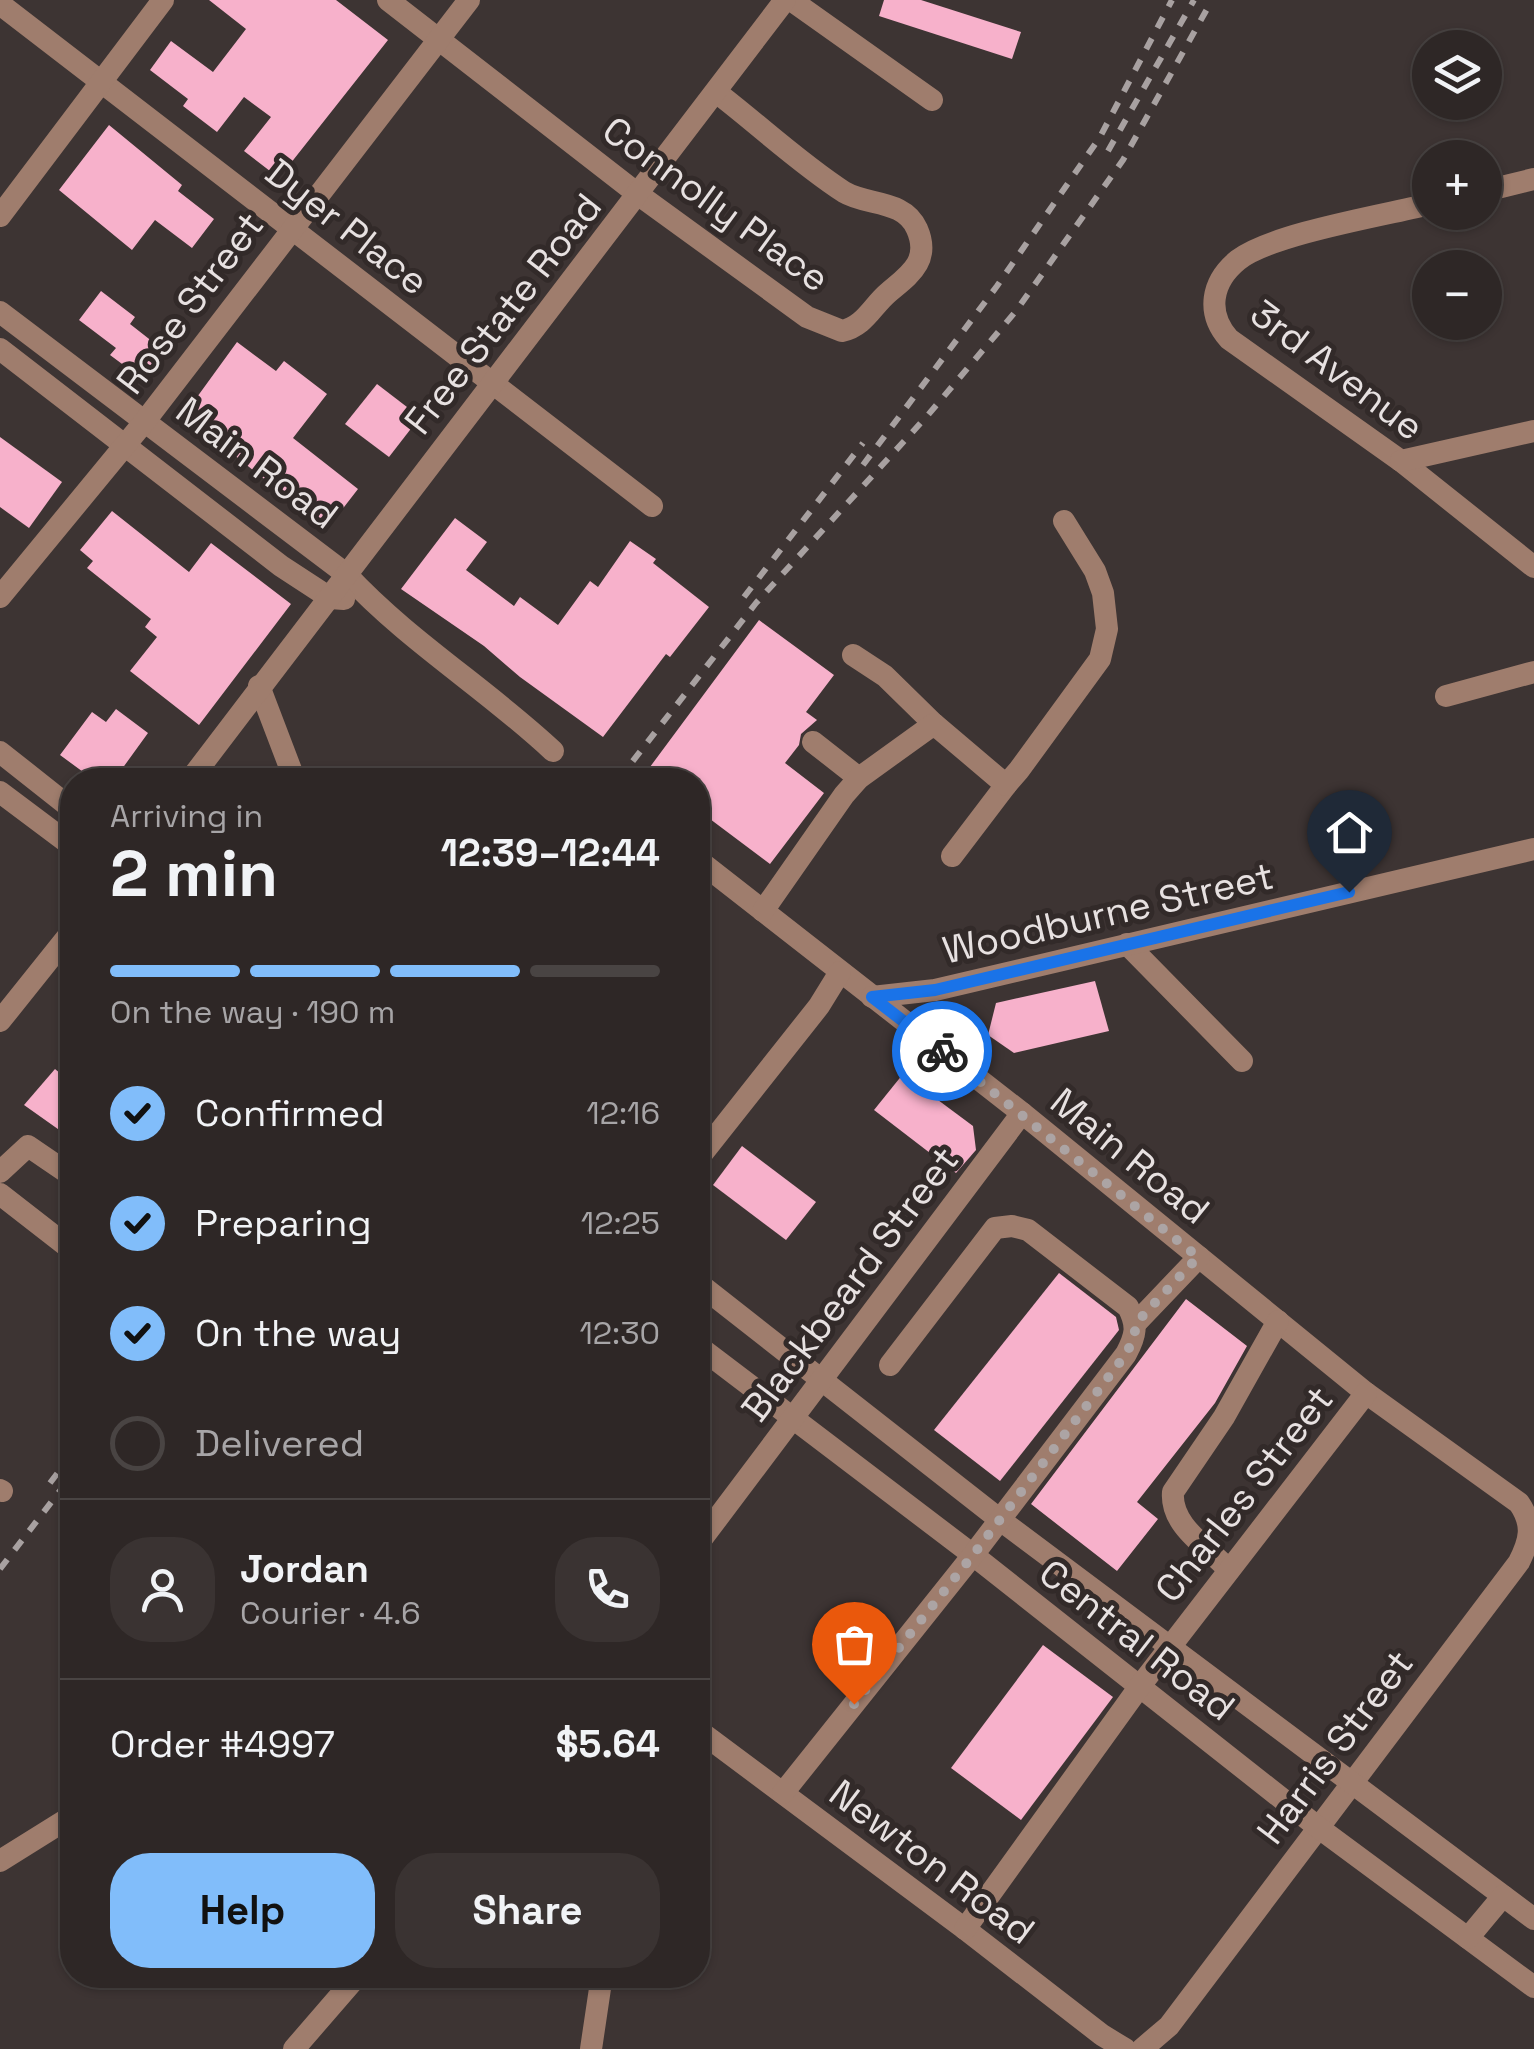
<!DOCTYPE html>
<html lang="en">
<head>
<meta charset="utf-8">
<style>
  :root { --surface:#2e2726; --page:#3a3332; --text:#f1f3f6; --muted:#a7a5a7; --line:#494443; --accent:#81bdfa }
  body { margin:0; font-family:"Space Grotesk",sans-serif; background:var(--page); color:var(--text); height:100vh; display:flex; flex-direction:column; font-size:38px; white-space:nowrap }
  * { box-sizing:border-box; margin:0 }
  p { font-size:32px; color:var(--muted) }
  .icon { flex:none; width:55px; height:55px; fill:none; stroke:currentColor; stroke-width:2; stroke-linecap:round; stroke-linejoin:round }
  .map { position:relative; flex:1; overflow:hidden }
  .details { position:absolute; left:60px; top:768px; width:650px; height:1220px; display:flex; flex-direction:column; background:var(--surface); border-radius:40px; box-shadow:0 2px 8px #0004,0 0 0 2px var(--line) }
  .details>* { flex:none }
  .controls { position:absolute; left:1412px; top:30px; display:grid; gap:20px }
  .controls a { display:grid; place-items:center; width:90px; height:90px; border-radius:50%; background:var(--surface); box-shadow:0 2px 8px #0004,0 0 0 2px var(--line); font-size:50px }
  .pin { position:absolute; display:grid; place-items:center; width:85px; height:85px; color:#fff; margin:-102px -42px; border-radius:50% 50% 50% 0; rotate:-45deg; box-shadow:0 0 10px #0007 }
  .pin .icon { rotate:45deg }
  .courier { position:absolute; display:grid; place-items:center; width:100px; height:100px; margin:-50px; border:8px solid #1a73e8; border-radius:50%; background:#fff; color:#222; box-shadow:0 2px 12px #0007 }
  .summary em { font-style:normal; font-weight:700 }
  .summary div { display:flex; flex-direction:column-reverse }
  .summary { display:flex; align-items:center; justify-content:space-between; height:170px; padding:0 50px }
  h1 { font-size:65px; font-weight:700; line-height:75px }
  .bar { display:grid; grid-template-columns:repeat(4,1fr); gap:15px 10px; align-content:center; height:120px; padding:0 50px }
  .bar i { height:12px; border-radius:8px; background:var(--line) }
  .bar .on { background:var(--accent) }
  .bar p { grid-column:span 4 }
  .line { display:flex; align-items:center; gap:25px; padding:0 50px; border-top:2px solid var(--line) }
  .line div { flex:1 }
  .round { display:grid; place-items:center; flex:none; width:105px; height:105px; border-radius:40px; background:var(--page) }
  ol { padding:0 50px; list-style:none }
  li { display:flex; align-items:center; gap:30px; height:110px }
  li p { margin-inline-start:auto }
  li .icon { padding:10px; border-radius:50%; background:var(--accent); color:#111; stroke-width:4 }
  li:last-child { color:var(--muted) }
  li i { width:55px; height:55px; border:5px solid var(--line); border-radius:50% }
  .primary-button { display:flex; gap:20px; margin-top:auto; padding:20px 50px }
  .primary-button a { flex:1; height:115px; border-radius:40px; background:var(--accent); color:#111; font-size:40px; font-weight:700; line-height:115px; text-align:center }
  .primary-button a+a { background:var(--page); color:var(--text) }
  .map>svg:first-child { display:block }
</style>
</head>
<body>
<div class="map">
<svg width="1534" height="2049" viewBox="0 0 1534 2049">
  <rect width="100%" height="100%" fill="#3d3433"/>
  <g fill="#f7b1cb">
    <path d="M209 0H336L388 40 279 178 244 151 271 117 244 97 217 132 183 106 188 99 150 70 171 41 213 72 246 29Z"/>
    <path d="M884 0H921L1021 32 1012 59 879 16Z"/>
    <path d="M109 125 182 185 178 191 214 219 192 248 155 220 132 250 59 190Z"/>
    <path d="M101 291 135 317 130 324 167 353 145 381 110 355 116 348 79 320Z"/>
    <path d="M237 342 276 371 284 361 327 394 293 438 358 489 327 529 184 415Z"/>
    <path d="M377 384 420 417 389 457 345 424Z"/>
    <path d="M0 437 62 482 29 528 0 507Z"/>
    <path d="M112 511 189 572 211 543 291 604 199 725 130 671 157 637 145 627 151 619 87 568 93 561 80 550Z"/>
    <path d="M455 518 487 542 466 570 514 606 520 597 558 625 590 581 598 587 630 541 656 559 653 563 709 607 670 657 666 654 603 737 520 677 484 646 401 589Z"/>
    <path d="M759 620 834 675 806 712 817 720 801 734 799 745 785 763 824 793 770 864 698 810V780H658L647 771Z"/>
    <path d="M116 709 148 733 114 780H94L60 755 92 712 106 722Z"/>
    <path d="M1095 981 1109 1031 1014 1053 988 1035 996 1003Z"/>
    <path d="M55 1069 72 1083V1139L24 1105Z"/>
    <path d="M903 1074 973 1126 976 1150 956 1173 874 1110Z"/>
    <path d="M742 1146 816 1202 786 1240 713 1185Z"/>
    <path d="M1059 1273 1116 1317 1119 1330 1000 1481 934 1430Z"/>
    <path d="M1186 1299 1247 1346 1215 1403 1137 1502 1158 1519 1117 1571 1031 1504Z"/>
    <path d="M1043 1645 1113 1697 1021 1820 951 1768Z"/>
  </g>
  <g fill="none" stroke-linecap="round" stroke-linejoin="round">
    <path stroke="#908888" stroke-width="4" stroke-dasharray="2.5 8" stroke-linecap="butt" d="M565 768 574 780"/>
    <g stroke="#9f7d6d" stroke-width="22">
      <path d="M388 0 639 195 807 317 842 331C865 326 872 306 889 292 909 275 931 261 917 229 904 199 867 206 844 192 799 163 758 124 716 92"/>
      <path d="M791 0 932 100"/>
      <path d="M0 4 652 506"/>
      <path d="M1485 191 1534 179"/>
      <path d="M1430 204C1385 215 1271 234 1238 260 1211 282 1206 313 1229 339L1401 461 1534 567"/>
      <path d="M0 216 163 0"/>
      <path d="M0 312 346 574C408 641 487 689 553 751"/>
      <path d="M0 349 281 566 330 598 344 599"/>
      <path d="M1401 461 1534 431"/>
      <path d="M0 597 145 421 469 0"/>
      <path d="M853 655 885 676 934 724"/>
      <path d="M259 686 291 770 286 780"/>
      <path d="M1446 696 1534 672"/>
      <path d="M813 742 859 778"/>
      <path d="M0 752 72 809"/>
      <path d="M190 780 785 0"/>
      <path d="M0 792 72 846"/>
      <path d="M952 856 1006 785"/>
      <path d="M698 860 1022 1113 1366 1393 1519 1503C1534 1525 1530 1540 1519 1562L1169 2026 1142 2049"/>
      <path d="M763 911 844 795 859 778 934 724 1006 785 1019 770 1100 659 1107 629 1103 593 1095 571 1064 521"/>
      <path d="M1127 944 1242 1061"/>
      <path d="M872 997 935 990 1534 849"/>
      <path d="M0 1021 72 931"/>
      <path d="M698 1159 819 1006 840 972"/>
      <path d="M0 1172 28 1146 72 1176"/>
      <path d="M0 1194 72 1250"/>
      <path d="M698 1283 999 1519 1534 1919"/>
      <path d="M1136 1323 1199 1257"/>
      <path d="M698 1346 973 1555 1319 1828 1534 1987"/>
      <path d="M0 1490 2 1491"/>
      <path d="M698 1544 1022 1113"/>
      <path d="M1229 1570C1208 1547 1170 1526 1173 1492L1224 1417 1278 1321"/>
      <path d="M698 1730 965 1929 1102 2035 1125 2049"/>
      <path d="M783 1793 973 1555 1126 1354C1136 1335 1138 1326 1128 1307L1028 1230 1012 1226 995 1228 890 1365"/>
      <path d="M0 1861 72 1816"/>
      <path d="M965 1929 1140 1686 1366 1393"/>
      <path d="M1468 1938 1503 1896"/>
      <path d="M294 2049 358 1975"/>
      <path d="M591 2049 602 1975"/>
    </g>
    <g stroke="#a8a1a1" stroke-width="6" stroke-dasharray="12 12" stroke-linecap="butt">
      <path d="M1108 151 1194 0"/>
      <path d="M863 465 997 286 1100 137 1172 0"/>
      <path d="M744 597 863 443"/>
      <path d="M618 780 756 603 928 415 1016 311 1123 160 1212 0"/>
      <path d="M50 1483 72 1454"/>
      <path d="M0 1569 72 1475"/>
    </g>
  </g>
  <g fill="none" stroke-linecap="round" stroke-linejoin="round">
    <path stroke="#aca4a4" stroke-width="10" stroke-dasharray="0 18" d="M854 1704 973 1555 1126 1354 1134 1338 1136 1323 1198 1257 942 1051"/>
    <path stroke="#1a73e8" stroke-width="12" d="M942 1051 872 997 935 990 1349 892"/>
  </g>
  <g text-anchor="middle" stroke-width="10" stroke-linejoin="round" paint-order="stroke">
    <g font-size="38" fill="#e7e1e1" stroke="#322a29">
      <text transform="translate(716 204) rotate(36)" y="13">Connolly Place</text>
      <text transform="translate(347 227) rotate(38)" y="13">Dyer Place</text>
      <text transform="translate(190 303) rotate(-53)" y="13">Rose Street</text>
      <text transform="translate(503 314) rotate(-52)" y="13">Free State Road</text>
      <text transform="translate(1337 370) rotate(37)" y="13">3rd Avenue</text>
      <text transform="translate(257 463) rotate(37)" y="13">Main Road</text>
      <text transform="translate(1108 913) rotate(-13)" y="13">Woodburne Street</text>
      <text transform="translate(1130 1156) rotate(39)" y="13">Main Road</text>
      <text transform="translate(850 1284) rotate(-53)" y="13">Blackbeard Street</text>
      <text transform="translate(1244 1494) rotate(-52)" y="13">Charles Street</text>
      <text transform="translate(1137 1640) rotate(38)" y="13">Central Road</text>
      <text transform="translate(1335 1747) rotate(-53)" y="13">Harris Street</text>
      <text transform="translate(932 1862) rotate(37)" y="13">Newton Road</text>
    </g>
  </g>
</svg>
<div class="controls">
<a><svg class="icon" aria-label="layers" viewBox="0 0 24 24"><path d="M12 4l9 5-9 5-9-5zM3 14l9 5 9-5"/></svg></a>
<a>+</a>
<a>−</a>
</div>
<div class="pin" style="left:854px;top:1704px;background:#ea580c"><svg class="icon" aria-label="bag" viewBox="0 0 24 24"><path d="M5 8h14l-1 12H6zM9 8a3 3 0 0 1 6 0"/></svg></div>
<div class="pin" style="left:1349px;top:892px;background:#1f2937"><svg class="icon" aria-label="home" viewBox="0 0 24 24"><path d="M3 11l9-7 9 7M6 9v11h12V9"/></svg></div>
<div class="courier" style="left:942px;top:1051px"><svg class="icon" aria-label="bike" viewBox="0 0 24 24"><circle cx="6" cy="16" r="4"/><circle cx="18" cy="16" r="4"/><path d="M6 16l4-8h5l3 8M10 8l3 8H6M13 5h3"/></svg></div>
<section class="details">
<div class="summary"><div><h1>2 min</h1><p>Arriving in</p></div><em>12:39–12:44</em></div>
<div class="bar"><i class="on"></i><i class="on"></i><i class="on"></i><i></i><p>On the way · 190 m</p></div>
<ol>
<li><svg class="icon" aria-label="check" viewBox="0 0 24 24"><path d="M5 12l5 5 9-10"/></svg>Confirmed<p>12:16</p></li>
<li><svg class="icon" aria-label="check" viewBox="0 0 24 24"><path d="M5 12l5 5 9-10"/></svg>Preparing<p>12:25</p></li>
<li><svg class="icon" aria-label="check" viewBox="0 0 24 24"><path d="M5 12l5 5 9-10"/></svg>On the way<p>12:30</p></li>
<li><i></i>Delivered</li>
</ol>
<div class="line" style="height:180px"><a class="round"><svg class="icon" aria-label="person" viewBox="0 0 24 24"><circle cx="12" cy="8" r="4"/><path d="M4 21q1-7 8-7t8 7"/></svg></a><div><b>Jordan</b><p>Courier · 4.6</p></div><a class="round"><svg class="icon" aria-label="phone" viewBox="0 0 24 24"><path d="M5 4h4l2 5-3 2q2 4 5 5l2-3 5 2v4C11 20 4 13 5 4z"/></svg></a></div>
<div class="line" style="height:130px"><div>Order #4997</div><b>$5.64</b></div>
<div class="primary-button"><a>Help</a><a>Share</a></div>
</section>
</div>
</body>
</html>
